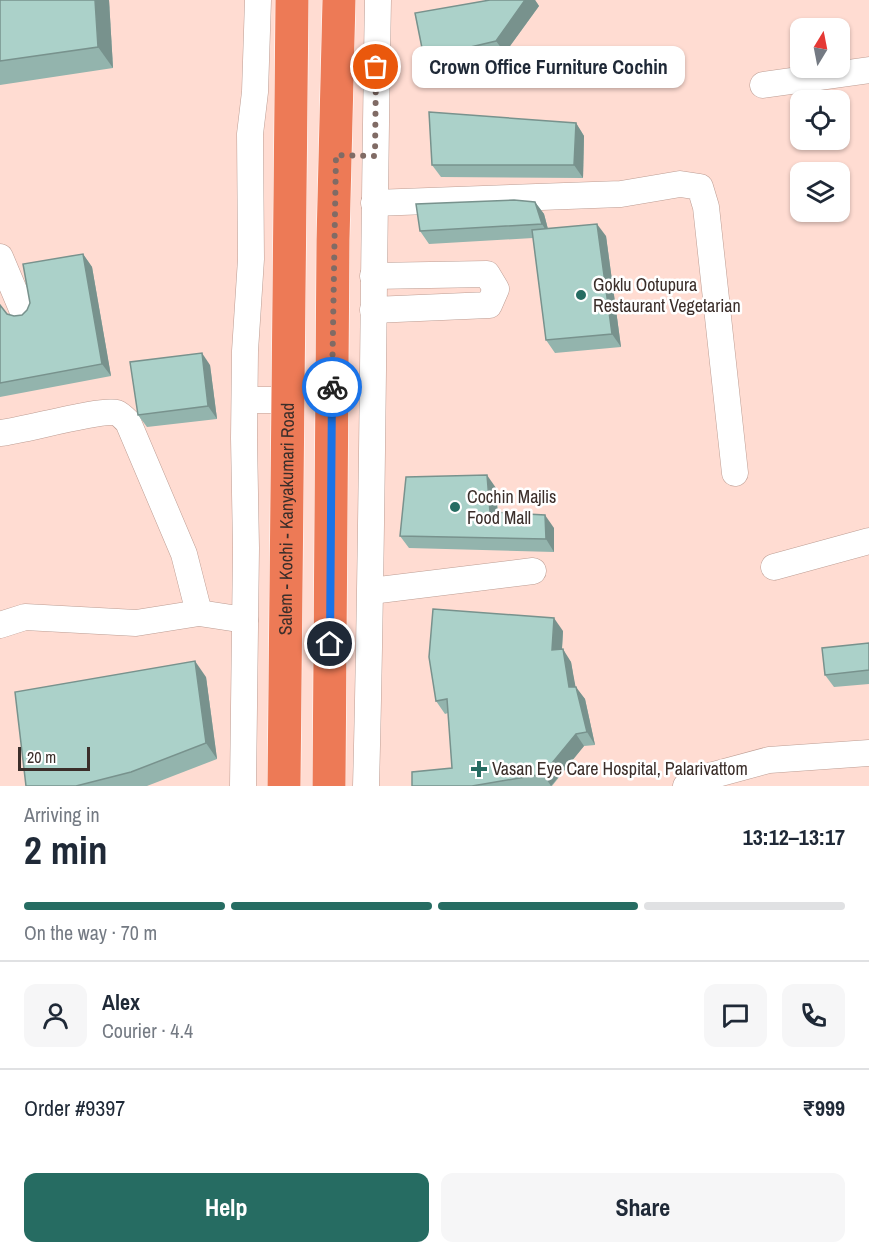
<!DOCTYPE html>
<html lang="en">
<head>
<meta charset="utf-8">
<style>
  :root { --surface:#fff; --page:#f6f6f7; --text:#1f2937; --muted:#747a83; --line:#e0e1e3; --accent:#266c62 }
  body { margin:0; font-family:"Archivo Narrow",sans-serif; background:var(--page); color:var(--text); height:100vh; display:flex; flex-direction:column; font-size:22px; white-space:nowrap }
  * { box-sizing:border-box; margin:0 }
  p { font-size:20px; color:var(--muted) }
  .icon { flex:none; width:33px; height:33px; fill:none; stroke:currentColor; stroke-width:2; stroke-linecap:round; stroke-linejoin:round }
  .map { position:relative; height:786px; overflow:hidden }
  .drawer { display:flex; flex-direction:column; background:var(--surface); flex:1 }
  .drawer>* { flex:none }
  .needle { width:39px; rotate:10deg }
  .tools { position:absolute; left:790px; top:18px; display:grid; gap:12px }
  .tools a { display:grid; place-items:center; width:60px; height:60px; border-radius:12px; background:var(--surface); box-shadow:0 2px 4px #0004; font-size:30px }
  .scale { position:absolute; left:18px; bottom:15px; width:72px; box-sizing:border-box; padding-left:6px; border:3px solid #3b2e2a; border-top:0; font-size:16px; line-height:21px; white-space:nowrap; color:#3b2e2a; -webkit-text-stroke:4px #fff; paint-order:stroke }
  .pin { position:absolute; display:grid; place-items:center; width:51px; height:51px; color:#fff; margin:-26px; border:3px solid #fff; border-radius:50%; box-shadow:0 2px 6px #0007 }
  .courier { position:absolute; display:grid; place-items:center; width:60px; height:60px; margin:-30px; border:4px solid #1a73e8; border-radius:50%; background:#fff; color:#222; box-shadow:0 2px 8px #0007 }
  .bubble { position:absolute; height:42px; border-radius:12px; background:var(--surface); box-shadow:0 2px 4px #0004; font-size:20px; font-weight:700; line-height:42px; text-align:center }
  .summary em { font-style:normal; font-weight:700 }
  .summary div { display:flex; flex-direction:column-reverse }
  .summary { display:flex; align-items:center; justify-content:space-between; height:102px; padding:0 24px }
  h1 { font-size:39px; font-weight:700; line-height:45px }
  .bar { display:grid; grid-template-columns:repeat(4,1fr); gap:9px 6px; align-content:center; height:72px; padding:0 24px }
  .bar i { height:8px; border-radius:4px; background:var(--line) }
  .bar .current { background:var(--accent) }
  .bar p { grid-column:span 4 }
  .line { display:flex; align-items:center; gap:15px; padding:0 24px; border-top:2px solid var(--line) }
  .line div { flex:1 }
  .round { display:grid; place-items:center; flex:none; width:63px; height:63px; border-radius:12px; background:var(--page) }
  .action { display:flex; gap:12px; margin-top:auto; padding:12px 24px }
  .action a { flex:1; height:69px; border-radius:12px; background:var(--accent); color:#fff; font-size:24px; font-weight:700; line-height:69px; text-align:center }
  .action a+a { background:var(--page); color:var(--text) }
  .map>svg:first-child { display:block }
</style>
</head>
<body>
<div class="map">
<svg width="869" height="786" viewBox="0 0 869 786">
  <rect width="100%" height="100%" fill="#ffdcd2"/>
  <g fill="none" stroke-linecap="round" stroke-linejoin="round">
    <defs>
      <g id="minor">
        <path d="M763 85 869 70"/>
        <path d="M374 203 621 194 680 184 700 187 706 207 735 473"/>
        <path d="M0 257 24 314"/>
        <path d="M373 310 489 305 496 289 487 274 373 276"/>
        <path d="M246 400H288"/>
        <path d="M0 433C23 431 102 408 117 413 120 414 125 419 128 422L184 554 199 613"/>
        <path d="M774 567 869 541"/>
        <path d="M371 591 533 571"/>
        <path d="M0 625 25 617 136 623 199 613 245 620"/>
        <path d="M243 786 246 548 244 438 245 351 251 259 250 134 255 92 258 0"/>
        <path d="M366 786C373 524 373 262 378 0"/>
        <path d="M686 786 706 777 769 760 869 753"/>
      </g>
      <g id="highway">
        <path id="s1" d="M284 786 292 0"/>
        <path d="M329 786 333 240 339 0"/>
      </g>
    </defs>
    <use href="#minor" stroke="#bd9d93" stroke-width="27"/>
    <use href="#highway" stroke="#fff" stroke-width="34"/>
    <use href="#minor" stroke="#fff" stroke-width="26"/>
    <use href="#highway" stroke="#ed7a56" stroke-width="33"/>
  </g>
  <g fill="#93b4ad">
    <path d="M0 0H109L113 68 0 85Z"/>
    <path d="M490 0H535L539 6 505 53 432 70 424 58Z"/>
    <path d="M576 123 584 136 583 178 441 177 432 165Z"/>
    <path d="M535 202 544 214 548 229 606 236 621 347 555 353 546 340 533 238 429 244 420 231Z"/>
    <path d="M83 254 92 267 111 376 0 397V305L7 314 14 316 22 315Z"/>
    <path d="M210 365 217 419 147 427 138 415Z"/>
    <path d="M496 488 498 512 554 528V552L409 548 400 536Z"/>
    <path d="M563 631 562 650 571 662 575 687 585 699 595 745 584 746 552 786H412L452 768 448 713 445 714 436 701Z"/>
    <path d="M869 643V684L834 687 825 675Z"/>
    <path d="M206 677 217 759 147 786H26Z"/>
  </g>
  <g fill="#78928d">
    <path d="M95 0H109L113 68 98 47Z"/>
    <path d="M525 0H535L539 6 505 53 496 41Z"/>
    <path d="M576 123 584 136 583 178 574 165Z"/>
    <path d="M535 202 544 214 550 237 542 224Z"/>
    <path d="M597 224 606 236 621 347 612 334Z"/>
    <path d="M83 254 92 267 111 376 102 364Z"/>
    <path d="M202 353 210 365 217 419 208 406Z"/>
    <path d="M487 475 496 488 498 524 490 512Z"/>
    <path d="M545 515 554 528V552L546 539Z"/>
    <path d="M554 618 563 631 561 663 552 650Z"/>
    <path d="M563 649 571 662 578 700 569 687Z"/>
    <path d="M195 661 206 677 217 759 206 743Z"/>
    <path d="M576 687 585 699 595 745 587 732Z"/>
    <path d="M576 734 584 746 551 786 543 774Z"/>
  </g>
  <g fill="#abd1c9" stroke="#78928d" stroke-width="1.5">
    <path d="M0 0H95L98 47 0 61Z"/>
    <path d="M490 0H525L496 41 424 58 415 13Z"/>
    <path d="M429 112 576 123 574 165H432Z"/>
    <path d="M514 200 535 202 542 224 420 231 416 204Z"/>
    <path d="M597 224 612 334 546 340 532 230Z"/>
    <path d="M83 254 102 364 0 383V305L7 314 14 316 22 315 27 310 30 303 23 264Z"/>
    <path d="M202 353 208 406 138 415 130 362Z"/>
    <path d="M487 475 490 512 545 515 546 539 400 536 406 477Z"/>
    <path d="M433 609 554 618 552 650 563 649 569 687H576L587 732 576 734 543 774 472 786H412V772L452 768 447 699 436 701 429 657Z"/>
    <path d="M869 643V670L825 675 822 648Z"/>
    <path d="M195 661 206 743 131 772 76 786H26L15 692Z"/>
  </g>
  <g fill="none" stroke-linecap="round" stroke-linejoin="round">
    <path stroke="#806b65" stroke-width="6" stroke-dasharray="0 10.8" d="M332 387 336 155 375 156 376 67"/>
    <path stroke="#1a73e8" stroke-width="8" d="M330 644 332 387"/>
  </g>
  <g fill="#266c62" stroke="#fff" stroke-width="2">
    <circle cx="581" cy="295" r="6"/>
    <circle cx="455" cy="507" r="6"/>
    <path d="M476 760h6v6h6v6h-6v6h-6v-6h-6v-6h6z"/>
  </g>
  <g text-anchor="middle" stroke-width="5" stroke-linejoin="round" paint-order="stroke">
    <g font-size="18" fill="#3b2e2a" stroke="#fff" text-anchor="start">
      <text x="593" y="291">Goklu Ootupura<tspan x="593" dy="21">Restaurant Vegetarian</tspan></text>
      <text x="467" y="503">Cochin Majlis<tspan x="467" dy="21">Food Mall</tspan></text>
      <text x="492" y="775">Vasan Eye Care Hospital, Palarivattom</text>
    </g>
    <g font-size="18" fill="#3b2e2a" stroke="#fff">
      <text dy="6" stroke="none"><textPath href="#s1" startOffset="267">Salem - Kochi - Kanyakumari Road</textPath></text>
    </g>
  </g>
</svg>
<div class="tools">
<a><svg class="needle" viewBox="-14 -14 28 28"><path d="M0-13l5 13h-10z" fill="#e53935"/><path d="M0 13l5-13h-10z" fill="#747a83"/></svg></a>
<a><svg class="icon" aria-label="locate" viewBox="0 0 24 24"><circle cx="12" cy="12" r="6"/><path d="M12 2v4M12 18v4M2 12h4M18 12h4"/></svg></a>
<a><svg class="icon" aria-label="layers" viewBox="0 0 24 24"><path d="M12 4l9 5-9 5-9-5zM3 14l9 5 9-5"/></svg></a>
</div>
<div class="scale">20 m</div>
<div class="pin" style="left:376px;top:67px;background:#ea580c"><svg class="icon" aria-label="bag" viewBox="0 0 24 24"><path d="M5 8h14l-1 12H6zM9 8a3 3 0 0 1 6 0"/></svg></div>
<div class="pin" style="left:330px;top:644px;background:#1f2937"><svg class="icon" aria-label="home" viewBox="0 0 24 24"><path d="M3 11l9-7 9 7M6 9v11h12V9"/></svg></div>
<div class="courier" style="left:332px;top:387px"><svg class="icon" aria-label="bike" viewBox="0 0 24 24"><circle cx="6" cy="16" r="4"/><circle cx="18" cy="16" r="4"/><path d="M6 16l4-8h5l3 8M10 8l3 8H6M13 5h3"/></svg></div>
<div class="bubble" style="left:412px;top:46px;width:273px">Crown Office Furniture Cochin</div>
</div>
<section class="drawer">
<div class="summary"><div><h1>2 min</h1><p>Arriving in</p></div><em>13:12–13:17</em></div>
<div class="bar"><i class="current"></i><i class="current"></i><i class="current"></i><i></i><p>On the way · 70 m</p></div>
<div class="line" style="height:108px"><a class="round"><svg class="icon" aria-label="person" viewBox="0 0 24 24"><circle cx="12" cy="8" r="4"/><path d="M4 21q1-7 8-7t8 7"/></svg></a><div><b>Alex</b><p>Courier · 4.4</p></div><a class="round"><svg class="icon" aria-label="chat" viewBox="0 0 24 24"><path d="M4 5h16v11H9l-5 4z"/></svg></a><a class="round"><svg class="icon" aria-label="phone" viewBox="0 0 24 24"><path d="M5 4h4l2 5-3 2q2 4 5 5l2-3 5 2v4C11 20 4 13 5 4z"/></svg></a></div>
<div class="line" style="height:78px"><div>Order #9397</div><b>₹999</b></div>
<div class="action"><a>Help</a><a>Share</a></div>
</section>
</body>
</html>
